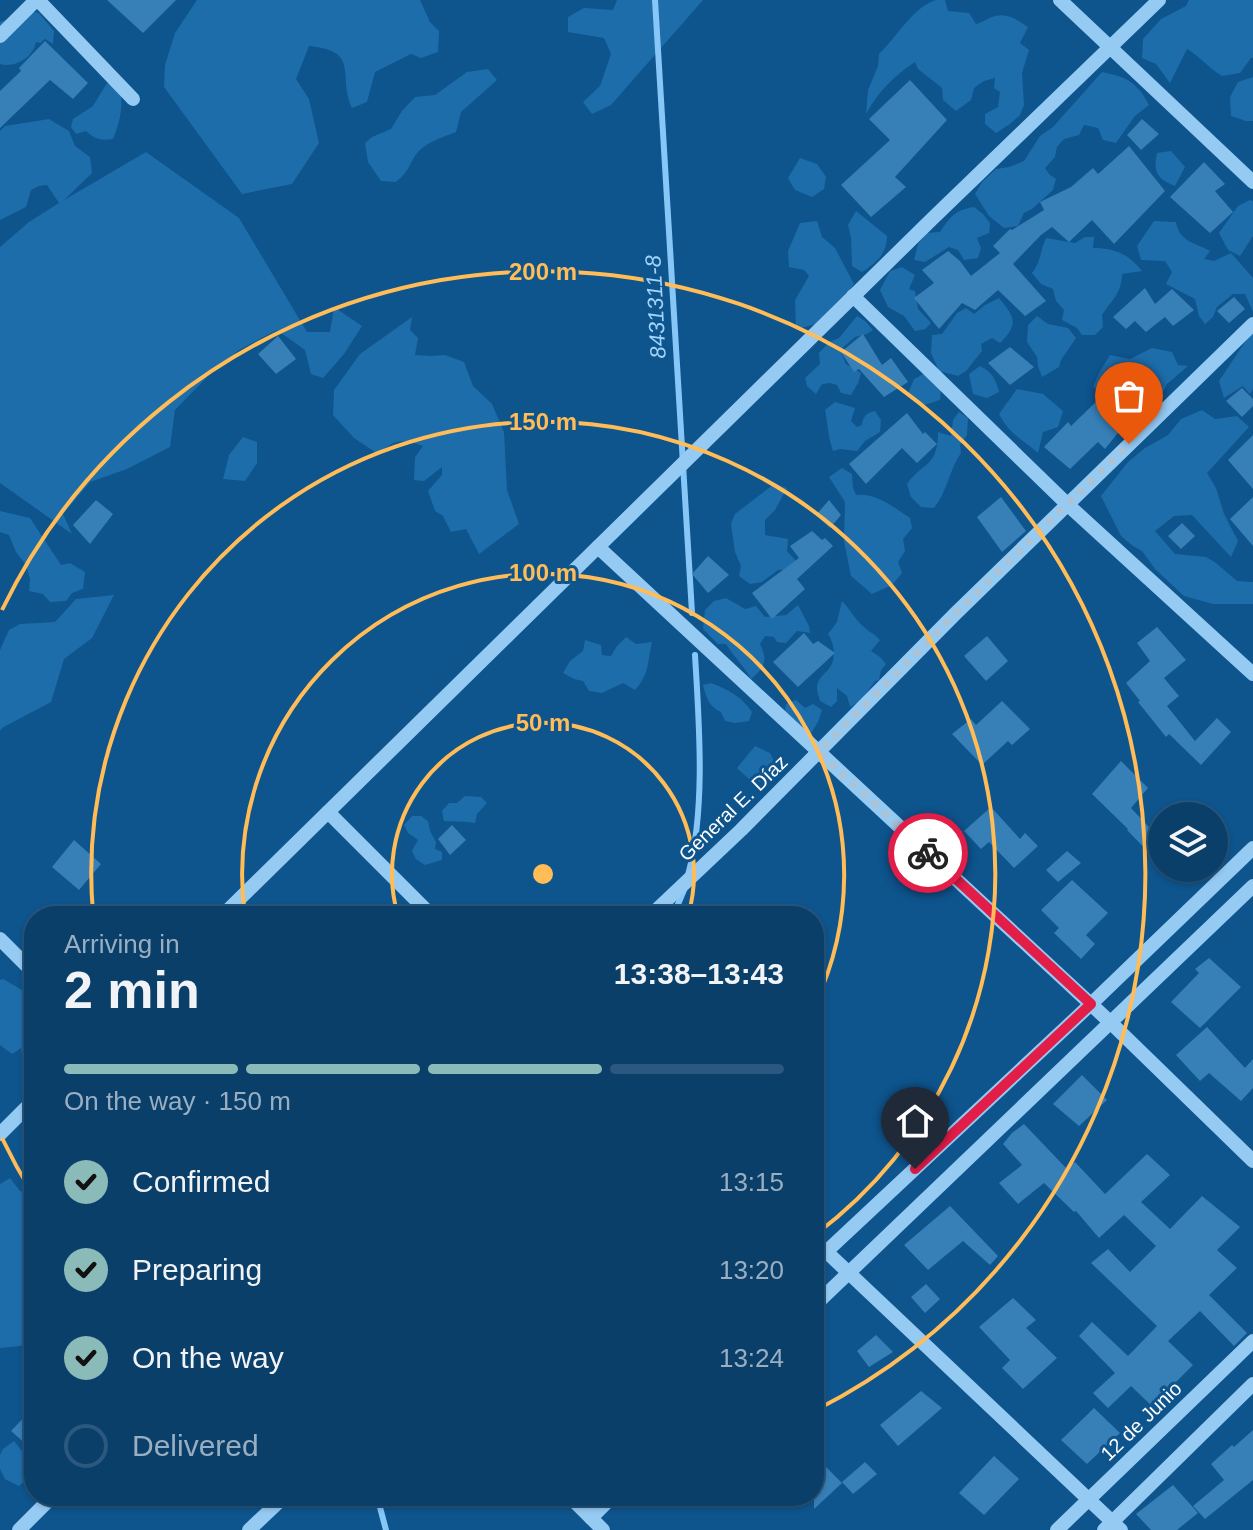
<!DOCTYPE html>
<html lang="en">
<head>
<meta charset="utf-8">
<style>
  :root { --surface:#0a3f6a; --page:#184a72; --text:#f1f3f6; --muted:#99afc1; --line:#2a587e; --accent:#8bbbb9 }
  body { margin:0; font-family:Arial,sans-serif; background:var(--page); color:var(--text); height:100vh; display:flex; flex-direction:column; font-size:30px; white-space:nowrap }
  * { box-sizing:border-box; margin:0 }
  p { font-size:26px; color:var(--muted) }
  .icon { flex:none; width:44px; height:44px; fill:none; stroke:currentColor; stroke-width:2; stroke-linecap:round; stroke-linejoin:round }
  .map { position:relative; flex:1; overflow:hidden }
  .sheet { position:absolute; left:24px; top:906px; width:800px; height:600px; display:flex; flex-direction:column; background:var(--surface); border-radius:32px; box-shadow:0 2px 6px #0004,0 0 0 2px var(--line) }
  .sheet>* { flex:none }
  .tools { position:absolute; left:1148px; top:802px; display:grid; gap:16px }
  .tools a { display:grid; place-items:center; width:80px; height:80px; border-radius:50%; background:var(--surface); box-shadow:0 2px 6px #0004,0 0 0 2px var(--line); font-size:40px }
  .pin { position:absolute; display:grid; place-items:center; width:68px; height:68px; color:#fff; margin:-82px -34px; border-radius:50% 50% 50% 0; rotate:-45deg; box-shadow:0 0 8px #0007 }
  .pin .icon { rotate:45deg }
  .courier { position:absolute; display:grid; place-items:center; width:80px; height:80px; margin:-40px; border:6px solid #e11d48; border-radius:50%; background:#fff; color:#222; box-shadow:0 2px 10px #0007 }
  .summary em { font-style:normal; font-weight:700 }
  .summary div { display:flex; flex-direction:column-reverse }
  .summary { display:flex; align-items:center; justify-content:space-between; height:136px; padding:0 40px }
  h1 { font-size:52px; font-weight:700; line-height:60px }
  .bar { display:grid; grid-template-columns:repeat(4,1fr); gap:12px 8px; align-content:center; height:96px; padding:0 40px }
  .bar i { height:10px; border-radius:6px; background:var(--line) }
  .bar .current { background:var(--accent) }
  .bar p { grid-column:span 4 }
  ol { padding:0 40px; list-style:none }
  li { display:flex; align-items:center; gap:24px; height:88px }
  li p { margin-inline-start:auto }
  li .icon { padding:8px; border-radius:50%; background:var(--accent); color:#111; stroke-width:4 }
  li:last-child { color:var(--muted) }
  li i { width:44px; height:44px; border:4px solid var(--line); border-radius:50% }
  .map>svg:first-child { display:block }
</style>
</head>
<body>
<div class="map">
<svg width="1253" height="1530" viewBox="0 0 1253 1530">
  <rect width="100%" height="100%" fill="#0e548d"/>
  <g fill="#1d6dab">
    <path d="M197 0H420L430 22 439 31 438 52 421 58 411 54 375 72 367 102 352 108C337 75 361 51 309 46L296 79 309 99 319 143 292 184 242 194 164 87 165 65 175 33Z"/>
    <path d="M617 0H703L611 105 592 114 583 102 600 86 611 54 604 38 568 32V17L584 8 613 10Z"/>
    <path d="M936 0H945L948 11 969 13 976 24C983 22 988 18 995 16 1009 13 1017 20 1028 27L1020 43 1029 50 1022 73 1024 105 1020 115 1010 124 996 133 985 124V114L998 107 1000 92 994 88 995 78 984 81 974 88 971 100 956 111 943 100 942 88 918 69 915 62C894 76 878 92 866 114L868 90 878 66 879 54C896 38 914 6 936 0Z"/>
    <path d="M1189 0H1253V58H1251L1240 73 1222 76C1208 68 1201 57 1187 49L1170 83 1156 64 1142 58 1143 39 1161 19 1186 6Z"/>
    <path d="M30 11 39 13 54 31 53 44 45 39 40 43 36 42C33 58 15 68 0 64V22Z"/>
    <path d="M488 69 497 80 461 112 456 132C443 137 423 143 415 156 407 169 409 171 396 182L381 181 368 162 365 143 372 137 391 129 402 111 415 97 435 95 467 72Z"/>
    <path d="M1102 72C1127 77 1137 82 1149 105L1135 116 1116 143 1103 140 1098 128 1084 125 1079 135 1064 139 1057 147 1055 157 1045 168 1050 175 1056 179 1053 190 1032 209 1024 213 1018 226 1004 228 989 216 975 194 982 182 996 169 1009 167 1024 161 1040 136 1053 127Z"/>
    <path d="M1253 77V121H1246L1231 116 1230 97 1238 82Z"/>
    <path d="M107 83 119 89C125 103 119 125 113 139 100 141 95 139 86 131L76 134 71 127 73 119 93 106Z"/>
    <path d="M49 119 69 131 75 146 90 157 92 173 64 200 146 152 239 218 307 332H330L334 307 362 326 344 354 323 378 311 374 305 350 277 330 239 350 212 372 175 410 170 447 127 469 90 482 63 514 72 534 0 483V247L29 222 59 203 47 185 39 186 31 190 26 207 0 220V131L5 126Z"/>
    <path d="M1171 151 1185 167 1175 186C1157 179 1153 172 1157 153Z"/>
    <path d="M800 158 817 164 826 177 824 189 812 197 795 190 788 178Z"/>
    <path d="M1250 200 1253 201V236L1240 256 1228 250 1219 233 1238 206Z"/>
    <path d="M974 207 983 214 990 223 989 233 977 238 981 248 978 258 964 260 958 250 949 247 925 262 914 260 918 244 927 233 940 232C950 217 955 210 974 207Z"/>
    <path d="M856 211 887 236C887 254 876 263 862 272L852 266 851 238 848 225Z"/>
    <path d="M817 221 822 237 835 248 854 284 842 302 817 324 796 329 795 300 809 276 804 270 789 267 788 251 800 223Z"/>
    <path d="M1154 221 1176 222C1180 243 1195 242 1210 251L1204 259 1214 261 1231 253 1253 278V312L1245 294H1233L1217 307 1213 317 1205 324 1199 316 1195 299 1166 284 1172 272 1165 261 1141 260 1137 246Z"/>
    <path d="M1085 237H1094L1093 248C1114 248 1129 254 1142 271L1122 274C1122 293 1111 301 1102 315L1103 327 1095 335H1082L1077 328 1062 320 1064 310 1056 301 1053 289 1041 284 1032 273C1041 262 1040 251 1046 238L1075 243Z"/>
    <path d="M902 267 915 275 909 289 915 291 918 309 931 323 925 329 915 331 904 316 888 307 880 290 890 271Z"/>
    <path d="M999 298C1015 317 1019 324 1000 343L992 338 981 344 982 351 966 371 958 376 939 371 931 353 932 335 942 334 957 313 966 308 974 314 985 305Z"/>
    <path d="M857 316 865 321 873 330 867 334 855 337 840 350 846 364 861 373 858 383 851 395 841 393 837 385 830 383 822 384 816 394 807 386 805 378 820 364 819 353 829 342 839 338Z"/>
    <path d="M1037 316 1048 324 1068 328 1076 338 1061 360 1059 367 1042 377 1038 366 1037 357 1027 342 1028 325Z"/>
    <path d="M412 317 410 330 418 338 415 355 431 356 445 355 464 362 473 386 492 404 504 432 507 490 519 524 479 554 466 529 451 532 443 516 435 511 428 491 442 475V467L424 481 414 480 415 457 423 446C402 438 394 440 378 454L354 438 333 415 334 390 360 354Z"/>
    <path d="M1253 330V389L1250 394 1243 386 1224 398 1219 381Z"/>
    <path d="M1152 348 1172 352 1178 365 1188 366 1167 384 1161 396 1150 389 1158 402 1143 409 1127 398 1126 385 1111 397 1093 387 1099 373 1110 355 1130 359Z"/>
    <path d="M980 366C992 372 996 379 999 392L987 398 973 394 969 374Z"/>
    <path d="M925 373 941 390 940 400C923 405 921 409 908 394L914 379Z"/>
    <path d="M1017 389 1043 394 1063 411 1058 427 1043 432 1038 453C1021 438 1010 435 999 414Z"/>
    <path d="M835 402 855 408 851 421 857 427 862 425C863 416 866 413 875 411L881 420 880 432 865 441 857 451 840 449 833 451C828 438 828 425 825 410Z"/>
    <path d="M1202 410 1215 419 1237 416 1249 427 1207 473 1216 488 1224 514 1238 541 1231 557 1192 515 1174 516 1155 531 1175 554 1206 557 1216 563 1237 581 1253 582V604H1213L1184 596 1155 569 1142 551 1133 546 1121 536 1101 496 1128 462 1145 448 1168 435 1181 419Z"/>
    <path d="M959 412 968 418 967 435 960 445 961 453C949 470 948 490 934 508L921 507 911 497 907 484C923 461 938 468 938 432L951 436 953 420Z"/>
    <path d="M243 437 257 442V463L245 481 223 479 229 455Z"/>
    <path d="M842 468 852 474 853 488 856 495C877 493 893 507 910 518L912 528 903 539 905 551 898 562 902 573 892 585 872 594 851 576 844 541 845 502 829 477Z"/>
    <path d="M774 484 787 488 775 510 765 520V535L788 539 787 551 796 561 795 569 778 570 762 582 750 584 739 576 741 566 735 552 731 524 735 514Z"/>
    <path d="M0 511 30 518 61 565 70 563 85 572 83 589 72 593 66 601 50 602 43 594 29 591 30 579 26 565 16 552 9 535 0 532Z"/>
    <path d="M114 595 92 638 64 659 51 702 2 728 0 731V650L9 630 20 624 55 622 76 599Z"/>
    <path d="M726 598 745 609 756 606 765 617 786 615 798 605 809 626 810 633 797 631 786 643 777 642 774 637 765 636 760 644C768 660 765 668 751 679 744 666 734 657 726 644H718L703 629 705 610 714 601Z"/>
    <path d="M842 601C850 609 856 621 864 627 869 632 875 634 880 640L871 651 880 657 886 664 881 670 879 680 875 681 861 701 850 707 847 696 837 688V701L831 707 820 701C819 697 817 692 817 688 817 680 822 676 827 671 837 661 835 645 828 634L837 622Z"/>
    <path d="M626 637 636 644 652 642C647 663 650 673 635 690L623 683 602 693 589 691 583 681 574 679 563 673 570 661 583 651 585 640 601 645 602 655 611 656 617 646Z"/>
    <path d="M711 683C729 690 741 696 752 712L749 721 735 723 725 721 721 712C709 707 706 697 703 685Z"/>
    <path d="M796 700 805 708 813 704 822 710 818 722 812 732 801 731 785 712 786 704Z"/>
    <path d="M755 746 770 753 776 765 770 780 753 783 737 768Z"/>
    <path d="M465 796 481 797 487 803 477 814 475 823C464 821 455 822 444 821L442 811 449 803H457Z"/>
    <path d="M412 816H421L428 821 430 831 436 842 435 849 442 852V860L425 865 416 859 412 851 418 840 408 833 404 825Z"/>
    <path d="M3 979 34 997V1069L30 1070 23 1064 21 1048 12 1054 0 1045V980Z"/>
    <path d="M10 1178 20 1191 34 1195V1339L20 1346 0 1348V1184Z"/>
    <path d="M14 1441 29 1460 33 1474 19 1486 5 1479 0 1469V1455L3 1449Z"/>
  </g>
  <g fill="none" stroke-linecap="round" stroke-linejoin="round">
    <g stroke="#86c7f7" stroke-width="6">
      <path d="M655 0 692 613"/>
      <path d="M688 875C706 809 699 723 695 655"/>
      <path d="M673 916 684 890"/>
      <path d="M377 1496 386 1530"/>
    </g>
  </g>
  <g fill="#367fb7">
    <path d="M107 0H176L143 33Z"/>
    <path d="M45 41 88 83 73 99 50 80 0 128V91L21 71 19 68Z"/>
    <path d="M910 80 947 120 895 177 906 187 871 217 841 185 890 140 869 119Z"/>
    <path d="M1142 119 1159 134 1141 150 1127 135Z"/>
    <path d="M1129 146 1165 191 1114 244 1092 220 1069 242 1052 227 1041 235 1013 264 1046 301 1025 316 998 290 975 310 962 303 939 329 914 298 934 283 922 270 948 251 960 261 971 276 1000 253 993 246 1010 229 1012 230 1044 210 1040 202 1071 187 1093 168 1098 174Z"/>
    <path d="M1204 162 1225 184 1215 191 1233 212 1210 233 1170 197Z"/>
    <path d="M1145 288 1155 304 1172 289 1194 310 1173 326 1165 317 1146 332 1135 321 1126 329 1113 317Z"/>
    <path d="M1234 297 1245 309 1229 323 1217 311Z"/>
    <path d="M863 334 882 365 891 358 908 382 884 397 859 369 854 372 841 352Z"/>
    <path d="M278 336 296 359 276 374 258 354Z"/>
    <path d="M1010 347 1034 367 1010 385 988 363Z"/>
    <path d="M1242 388 1253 399V406L1242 417 1226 401Z"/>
    <path d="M1099 399 1125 424 1105 449 1098 442 1070 469 1044 447 1068 422 1071 426Z"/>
    <path d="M907 413 923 434 925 432 937 444 917 463 902 448 866 484 849 464Z"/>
    <path d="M1253 435V489L1228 460Z"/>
    <path d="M1001 497 1026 531 1002 552 977 517Z"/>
    <path d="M1253 497V546L1230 519Z"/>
    <path d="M96 500 113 514 90 544 73 525Z"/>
    <path d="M829 500 841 515 830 528 816 515Z"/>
    <path d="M1182 523 1195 536 1181 549 1168 536Z"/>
    <path d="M812 531 822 540 825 538 833 546 797 579 805 589 772 619 752 593 799 558 790 546Z"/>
    <path d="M708 556 729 575 708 593 692 574Z"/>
    <path d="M1157 627 1186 660 1164 678 1179 696 1167 706 1195 741 1217 718 1231 732 1201 765 1169 734 1166 737 1138 702 1140 701 1126 683 1150 661 1137 643Z"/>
    <path d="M804 633 813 644 818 641 835 653 798 687 773 662Z"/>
    <path d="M987 636 1008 661 986 681 964 656Z"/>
    <path d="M1002 701 1030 729 1012 745 1008 741 982 765 952 734 971 719 976 725Z"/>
    <path d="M1121 761 1148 788 1131 808 1162 841V866L1127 830 1128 829 1092 794Z"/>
    <path d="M991 807 1020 839 1025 833 1038 846 1014 868 989 842 981 849 964 831Z"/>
    <path d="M452 825 466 840 450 855 438 839Z"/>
    <path d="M74 840 101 864 79 890 52 867Z"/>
    <path d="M1067 851 1081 863 1058 882 1046 870Z"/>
    <path d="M1072 880 1108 913 1086 935 1095 944 1081 959 1054 933 1059 928 1041 910Z"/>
    <path d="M1209 958 1241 987 1200 1028 1171 1002 1199 973 1195 969Z"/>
    <path d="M1207 1027 1245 1068 1253 1059V1088L1241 1101 1209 1073 1200 1081 1176 1055Z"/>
    <path d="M1082 1075 1107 1100 1079 1126 1053 1104Z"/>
    <path d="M1024 1124 1067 1169 1075 1162 1105 1194 1147 1154 1170 1175 1141 1202 1170 1229 1202 1196 1240 1227 1217 1250 1237 1268 1209 1295 1247 1333 1234 1346 1200 1311 1168 1341 1193 1365 1174 1384 1181 1391 1158 1412 1131 1386 1108 1408 1093 1393 1115 1373 1079 1336 1092 1322 1128 1356 1157 1326 1091 1263 1108 1249 1130 1272 1156 1246 1124 1215 1099 1238 1076 1211 1074 1212 1044 1183 1018 1204 999 1183 1022 1165 1003 1144 1012 1133Z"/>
    <path d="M950 1206 998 1256 990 1265 963 1241 928 1270 904 1245Z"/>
    <path d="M926 1284 940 1299 925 1313 911 1297Z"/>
    <path d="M1013 1298 1036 1320 1026 1328 1057 1358 1023 1389 1002 1368 1010 1360 979 1327Z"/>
    <path d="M876 1335 893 1352 869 1367 857 1351Z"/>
    <path d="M921 1391 942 1408 898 1446 880 1425Z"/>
    <path d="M34 1407V1451L11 1431Z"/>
    <path d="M1094 1408 1120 1433 1087 1464 1061 1440Z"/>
    <path d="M1253 1430V1480L1205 1519 1193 1506 1224 1480 1211 1464 1232 1445 1234 1447Z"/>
    <path d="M814 1455 842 1483 814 1509Z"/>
    <path d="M994 1456 1019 1479 984 1515 959 1493Z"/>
    <path d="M865 1462 877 1474 853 1494 842 1482Z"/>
    <path d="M1173 1485 1198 1513 1177 1530H1151L1136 1514Z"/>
  </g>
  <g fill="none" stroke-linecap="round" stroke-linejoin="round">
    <g stroke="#95caf3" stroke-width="14">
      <path d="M38 0 133 99"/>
      <path d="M1060 0 1253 182"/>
      <path d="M0 36 36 0"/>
      <path d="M853 296 1067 504 1253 674"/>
      <path d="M598 547 1110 1022 1253 1161"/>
      <path d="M328 812 432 916"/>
      <path d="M222 916 933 218 1159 0"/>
      <path d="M650 916 741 830 956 613 1253 324"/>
      <path d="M0 939 34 973"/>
      <path d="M0 1134 34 1100"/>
      <path d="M814 1240 1121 1530"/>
      <path d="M827 1251 1091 1004 1253 848"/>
      <path d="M814 1306 1253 886"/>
      <path d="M569 1496 603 1530"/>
      <path d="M591 1518 613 1496"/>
      <path d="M19 1530 53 1496"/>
      <path d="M249 1530 285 1496"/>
      <path d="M1057 1530 1253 1341"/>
      <path d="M1104 1530 1253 1384"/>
    </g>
  </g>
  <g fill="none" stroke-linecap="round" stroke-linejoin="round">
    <path stroke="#abc3d7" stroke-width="8" stroke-dasharray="0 14.4" d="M928 853 819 752 956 613 1129 444"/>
    <path stroke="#e11d48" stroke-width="10" d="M915 1169 1091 1004 928 853"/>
  </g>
  <g fill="none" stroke="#ffbc57" stroke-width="4">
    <path d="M398 916A151 151 0 1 1 688 916"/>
    <path d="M245 916A301 301 0 1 1 815 1004"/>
    <path d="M93 913A452 452 0 1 1 815 1235"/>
    <path d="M32 1193A602 602 0 0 1 2 1138M2 610A602 602 0 1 1 816 1410"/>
  </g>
  <g text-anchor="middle" stroke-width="6" stroke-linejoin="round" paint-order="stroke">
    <g font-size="20" fill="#fff" stroke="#0e548d">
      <text transform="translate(733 808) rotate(-44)" y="7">General E. Díaz</text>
      <text transform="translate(1141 1421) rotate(-44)" y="7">12 de Junio</text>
    </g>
    <g font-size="22" font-style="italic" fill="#a1d4fb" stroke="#0e548d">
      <text transform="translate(655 307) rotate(-93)" y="8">8431311-8</text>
    </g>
  </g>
  <circle cx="543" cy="874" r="12" fill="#ffbc57" stroke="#0e548d" stroke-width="4"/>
  <g font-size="24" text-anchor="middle" font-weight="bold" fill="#ffbc57" stroke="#0e548d" stroke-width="6" stroke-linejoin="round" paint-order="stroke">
    <text x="543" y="280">200 m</text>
    <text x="543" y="430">150 m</text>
    <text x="543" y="581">100 m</text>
    <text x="543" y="731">50 m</text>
  </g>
</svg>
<div class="tools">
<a><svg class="icon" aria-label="layers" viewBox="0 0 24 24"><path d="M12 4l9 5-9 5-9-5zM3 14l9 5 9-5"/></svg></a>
</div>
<div class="pin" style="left:1129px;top:444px;background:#ea580c"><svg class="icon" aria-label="bag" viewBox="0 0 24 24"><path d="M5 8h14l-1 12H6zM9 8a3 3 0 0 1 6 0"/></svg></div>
<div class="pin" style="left:915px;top:1169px;background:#1f2937"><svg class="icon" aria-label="home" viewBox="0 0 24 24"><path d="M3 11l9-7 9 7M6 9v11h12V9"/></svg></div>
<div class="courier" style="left:928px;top:853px"><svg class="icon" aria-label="bike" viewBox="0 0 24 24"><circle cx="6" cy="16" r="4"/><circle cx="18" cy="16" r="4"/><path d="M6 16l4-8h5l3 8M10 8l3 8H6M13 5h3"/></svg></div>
<section class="sheet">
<div class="summary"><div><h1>2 min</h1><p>Arriving in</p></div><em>13:38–13:43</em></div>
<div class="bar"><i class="current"></i><i class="current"></i><i class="current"></i><i></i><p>On the way · 150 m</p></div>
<ol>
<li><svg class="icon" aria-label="check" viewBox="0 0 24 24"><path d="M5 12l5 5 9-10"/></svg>Confirmed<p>13:15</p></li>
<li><svg class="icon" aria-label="check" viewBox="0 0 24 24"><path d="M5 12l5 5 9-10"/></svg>Preparing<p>13:20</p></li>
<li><svg class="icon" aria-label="check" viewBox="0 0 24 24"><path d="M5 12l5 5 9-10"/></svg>On the way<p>13:24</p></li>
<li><i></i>Delivered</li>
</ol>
</section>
</div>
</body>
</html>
